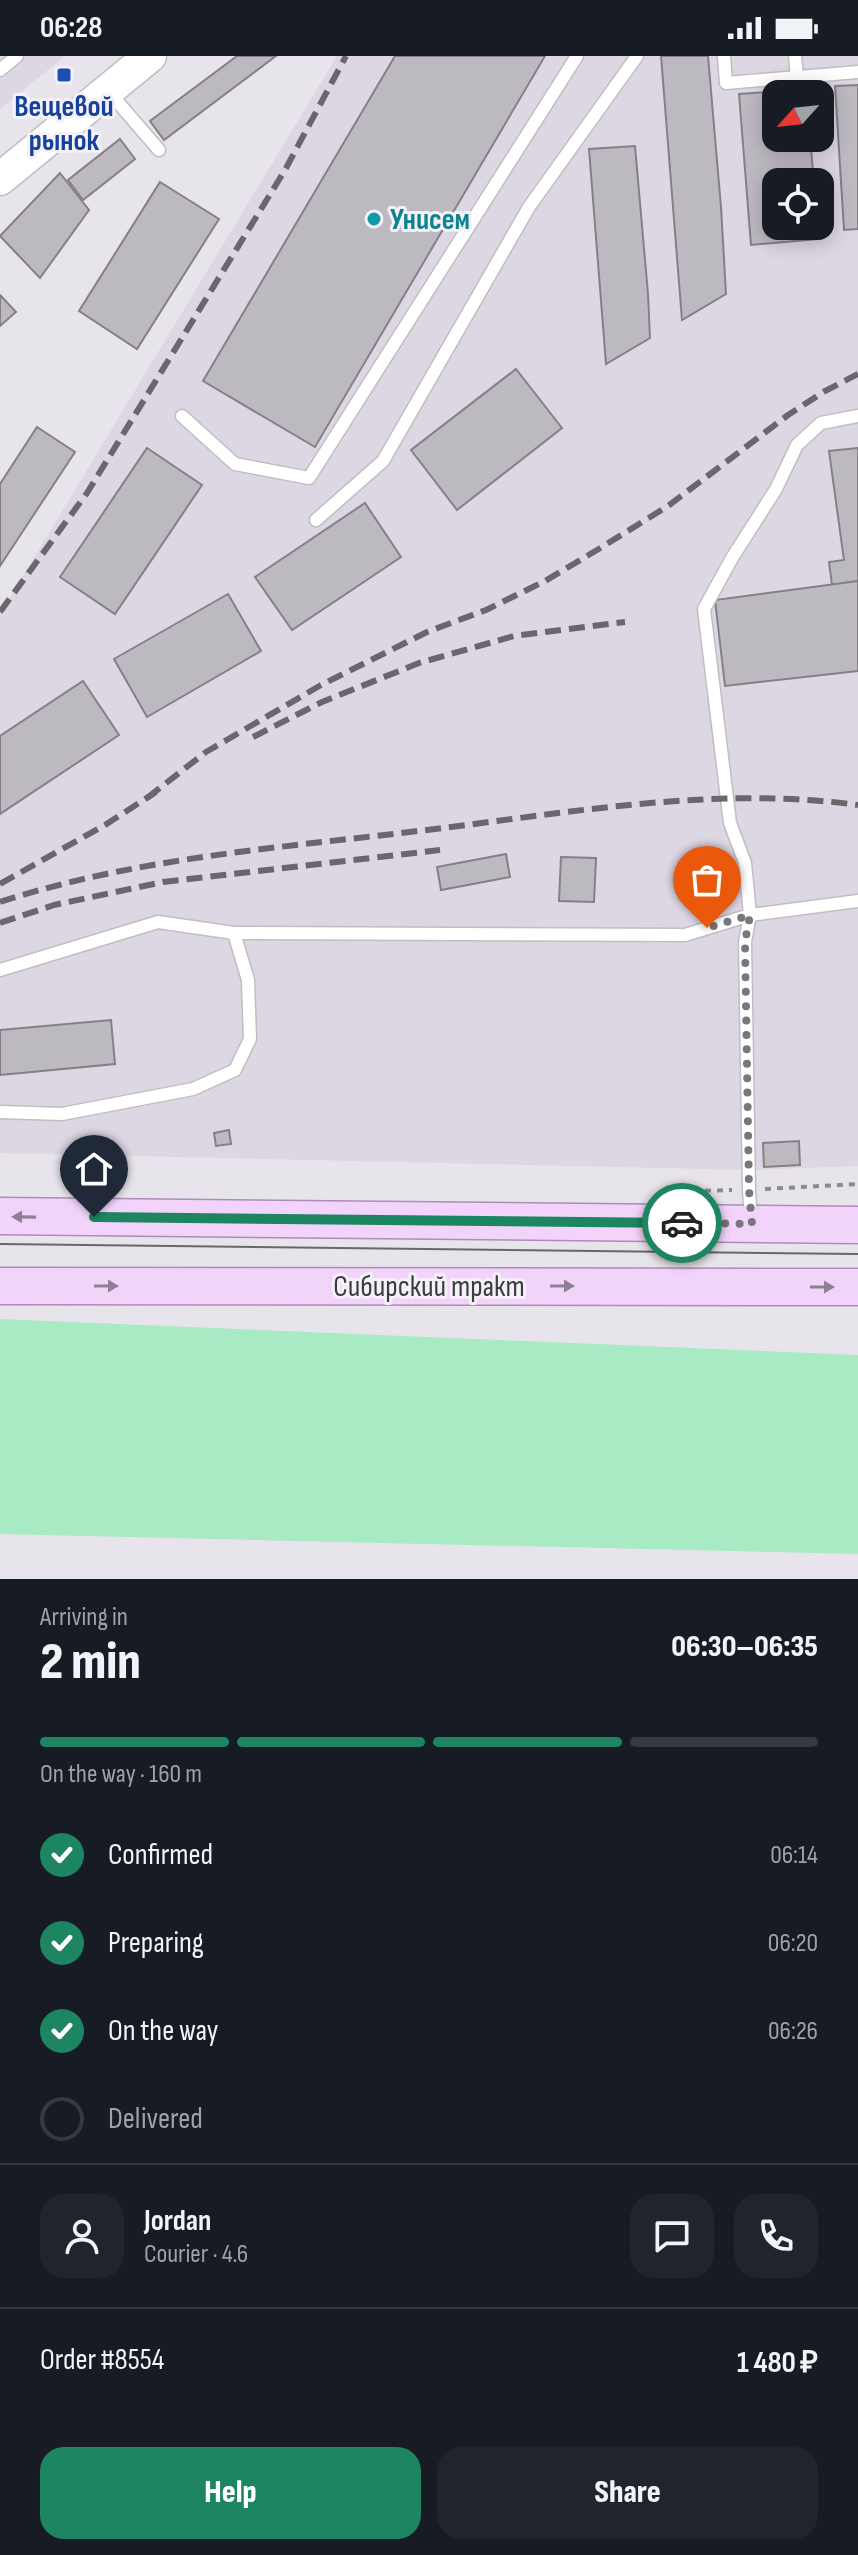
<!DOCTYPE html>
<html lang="en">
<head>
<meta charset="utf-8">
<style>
  :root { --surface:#171b24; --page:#20242c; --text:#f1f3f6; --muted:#9ea1a6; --line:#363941; --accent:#1d8561 }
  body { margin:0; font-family:"Sofia Sans Condensed",sans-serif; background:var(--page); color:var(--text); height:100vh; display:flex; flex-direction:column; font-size:30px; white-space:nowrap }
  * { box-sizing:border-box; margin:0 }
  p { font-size:26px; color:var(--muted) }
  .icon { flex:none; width:44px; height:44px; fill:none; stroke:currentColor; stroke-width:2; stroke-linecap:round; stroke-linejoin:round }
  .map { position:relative; height:1523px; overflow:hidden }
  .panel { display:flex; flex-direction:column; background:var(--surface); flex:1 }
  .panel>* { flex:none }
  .needle { width:52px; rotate:243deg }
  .buttons { position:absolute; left:762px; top:24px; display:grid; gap:16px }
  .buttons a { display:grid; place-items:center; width:72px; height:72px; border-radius:16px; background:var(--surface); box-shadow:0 4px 20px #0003; font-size:40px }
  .pin { position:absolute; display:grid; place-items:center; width:68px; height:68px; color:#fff; margin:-82px -34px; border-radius:50% 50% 50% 0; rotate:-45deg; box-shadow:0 0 8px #0007 }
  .pin .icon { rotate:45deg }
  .courier { position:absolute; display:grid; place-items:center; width:80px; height:80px; margin:-40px; border:6px solid #1d8561; border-radius:50%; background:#fff; color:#222; box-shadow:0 2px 10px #0007 }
  .summary em { font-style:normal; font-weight:800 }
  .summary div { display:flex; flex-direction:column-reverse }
  .summary { display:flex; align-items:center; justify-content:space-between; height:136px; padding:0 40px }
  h1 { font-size:52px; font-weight:800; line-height:60px }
  .bar { display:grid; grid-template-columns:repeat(4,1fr); gap:12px 8px; align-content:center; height:96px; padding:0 40px }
  .bar i { height:10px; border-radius:6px; background:var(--line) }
  .bar .current { background:var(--accent) }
  .bar p { grid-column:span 4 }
  .line { display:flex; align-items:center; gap:20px; padding:0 40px; border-top:2px solid var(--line) }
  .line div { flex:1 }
  .round { display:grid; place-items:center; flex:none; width:84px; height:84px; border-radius:24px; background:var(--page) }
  ol { padding:0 40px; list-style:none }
  li { display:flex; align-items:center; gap:24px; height:88px }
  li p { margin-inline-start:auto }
  li .icon { padding:8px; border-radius:50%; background:var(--accent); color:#fff; stroke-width:4 }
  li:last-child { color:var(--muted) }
  li i { width:44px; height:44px; border:4px solid var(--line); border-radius:50% }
  .button { display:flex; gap:16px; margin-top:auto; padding:16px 40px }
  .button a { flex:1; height:92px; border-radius:24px; background:var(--accent); color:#fff; font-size:32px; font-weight:800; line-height:92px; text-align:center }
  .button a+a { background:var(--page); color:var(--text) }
  .status { display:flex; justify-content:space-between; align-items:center; height:56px; padding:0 40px; background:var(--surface); direction:ltr }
  .status svg { height:22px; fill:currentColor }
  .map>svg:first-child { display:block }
</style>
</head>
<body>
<div class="status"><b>06:28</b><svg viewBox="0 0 49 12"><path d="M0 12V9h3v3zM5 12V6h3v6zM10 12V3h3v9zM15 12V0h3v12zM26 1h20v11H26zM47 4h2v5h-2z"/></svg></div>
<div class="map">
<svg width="858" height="1523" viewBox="0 0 858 1523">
  <rect width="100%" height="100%" fill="#e8e4eb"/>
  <g fill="#ddd6e3" fill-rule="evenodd">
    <path d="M0 0H65L0 53Z"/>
    <path d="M337 0H858V1110L749 1114 0 1097V558ZM776 38H820V82H776ZM776 126H820V170H776Z"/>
  </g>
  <path fill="#a7eac4" d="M0 1263 858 1299V1498L0 1478Z"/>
  <g fill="#bdb9c0" stroke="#848086" stroke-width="2">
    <path d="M237 0H276L164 84 150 65Z"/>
    <path d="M395 0H545L315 391 203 325Z"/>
    <path d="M661 0H708L721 151 726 238 682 264Z"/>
    <path d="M858 29V173L844 174 835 30Z"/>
    <path d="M806 33 807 38H776V82H810L814 126H776V170H817L818 183 751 189 739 38Z"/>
    <path d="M120 83 135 103 83 144 68 124Z"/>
    <path d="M635 90 648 238 650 282 606 308 589 93Z"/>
    <path d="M60 117 89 154 40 222 0 180Z"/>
    <path d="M160 126 219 163 137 293 79 255Z"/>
    <path d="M0 239 16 256 0 270Z"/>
    <path d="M516 313 562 372 457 454 411 394Z"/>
    <path d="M37 371 75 396 0 510V428Z"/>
    <path d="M147 392 202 429 115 558 60 521Z"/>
    <path d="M858 392V525L832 529 829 506 844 504 829 395Z"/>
    <path d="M365 447 401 501 292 574 255 521Z"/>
    <path d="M858 525V615L725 630 715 544Z"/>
    <path d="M228 538 261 595 147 661 114 603Z"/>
    <path d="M83 625 119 679 0 758V680Z"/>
    <path d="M506 798 510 821 441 834 437 811Z"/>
    <path d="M561 801 596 802 594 846 559 845Z"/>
    <path d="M111 964 115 1008 0 1019V974Z"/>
    <path d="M229 1074 231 1088 216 1090 214 1077Z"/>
    <path d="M799 1085 800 1109 764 1111 763 1087Z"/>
  </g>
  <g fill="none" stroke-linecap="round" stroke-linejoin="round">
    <defs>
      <g id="lane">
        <path d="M724 0 726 27 858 16"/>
        <path d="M795 0 797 21"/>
        <path d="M0 14 17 0"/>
        <path d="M109 36 159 94"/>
        <path d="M182 360 235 408 309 422 577 0"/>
        <path d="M316 464 383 405 529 151 637 0"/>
        <path d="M0 914 158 866 234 877"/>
        <path d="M0 1056 62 1058 193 1033 235 1014 250 983 248 924 234 877 685 879 750 859 858 845"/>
        <path d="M751 1166 749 1134 745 886 750 859 745 807 730 767 704 553 732 502 776 433 797 389 821 367 858 360"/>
      </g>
      <path id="secondary" d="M0 123 150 0"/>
      <g id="primary">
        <path d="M0 1160 858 1169"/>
        <path d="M0 1230 858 1231"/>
      </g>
    </defs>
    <use href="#lane" stroke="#c1bdc4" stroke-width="15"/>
    <use href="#secondary" stroke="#c1bdc4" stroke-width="35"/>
    <use href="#primary" stroke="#ad8cb7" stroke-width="39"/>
    <g stroke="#8d8a8f" stroke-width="4" stroke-dasharray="6 6" stroke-linecap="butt">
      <path d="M765 1133 858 1128"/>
      <path d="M693 1135 732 1134"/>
    </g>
    <use href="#lane" stroke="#fff" stroke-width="12"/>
    <use href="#secondary" stroke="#fff" stroke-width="32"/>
    <use href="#primary" stroke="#f2d4fb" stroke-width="36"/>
    <path stroke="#69676b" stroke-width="2" d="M0 1188 858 1198"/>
    <g stroke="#69676b" stroke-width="6" stroke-dasharray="16 8" stroke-linecap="butt">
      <path d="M0 556 87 437 285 114 346 0"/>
      <path d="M253 681 322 646 419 607 514 580 625 566"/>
      <path d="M147 742 206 696 321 629 427 576 486 554 545 525 602 491 668 450 788 359 825 335 858 318"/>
      <path d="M0 828 105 769 156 736"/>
      <path d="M0 846C135 802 278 792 418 775 563 758 712 729 858 749"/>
      <path d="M0 867 54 849 163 826 440 794"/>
    </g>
  </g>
  <defs><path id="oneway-solid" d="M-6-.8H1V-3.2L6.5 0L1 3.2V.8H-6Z" transform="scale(2)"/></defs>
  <g fill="#8e8094">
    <use href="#oneway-solid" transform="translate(24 1161) rotate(-179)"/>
    <use href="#oneway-solid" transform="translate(106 1230)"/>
    <use href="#oneway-solid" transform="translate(562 1230)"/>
    <use href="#oneway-solid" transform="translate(822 1231)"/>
  </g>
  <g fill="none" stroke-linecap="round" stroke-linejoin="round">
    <path stroke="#79777b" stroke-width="8" stroke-dasharray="0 14.4" d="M682 1167 752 1168 749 1134 745 886 750 859 707 872"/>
    <path stroke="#1d8561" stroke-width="10" d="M94 1161 682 1167"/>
  </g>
  <rect fill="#1a4fb4" stroke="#f5f1f8" stroke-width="3" x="56" y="11" width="16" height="16" rx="4"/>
  <circle fill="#0f9aa8" stroke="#f5f1f8" stroke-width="3" cx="374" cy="163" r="8"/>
  <g text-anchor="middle" stroke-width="6" stroke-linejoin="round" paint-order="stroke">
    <g font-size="30" font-weight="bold" fill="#164399" stroke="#f5f1f8">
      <text x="64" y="60">Вещевой<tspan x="64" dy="34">рынок</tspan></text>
    </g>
    <g font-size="30" font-weight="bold" fill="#0d838f" stroke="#f5f1f8" text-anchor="start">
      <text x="390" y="173">Унисем</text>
    </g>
    <g font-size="30" fill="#3d3c3f" stroke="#f5f1f8">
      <text x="429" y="1240">Сибирский тракт</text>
    </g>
  </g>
</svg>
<div class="buttons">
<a><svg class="needle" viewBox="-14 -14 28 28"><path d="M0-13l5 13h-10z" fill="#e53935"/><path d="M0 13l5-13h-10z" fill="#9ea1a6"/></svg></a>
<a><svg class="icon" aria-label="locate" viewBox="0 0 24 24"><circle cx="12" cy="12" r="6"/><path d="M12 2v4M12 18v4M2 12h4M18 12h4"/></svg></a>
</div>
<div class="pin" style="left:707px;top:872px;background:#ea580c"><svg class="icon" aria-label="bag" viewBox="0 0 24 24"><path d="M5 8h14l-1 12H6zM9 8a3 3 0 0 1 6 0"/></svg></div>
<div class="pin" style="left:94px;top:1161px;background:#1f2937"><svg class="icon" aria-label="home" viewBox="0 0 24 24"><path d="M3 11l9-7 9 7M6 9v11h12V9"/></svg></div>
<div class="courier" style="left:682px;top:1167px"><svg class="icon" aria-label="car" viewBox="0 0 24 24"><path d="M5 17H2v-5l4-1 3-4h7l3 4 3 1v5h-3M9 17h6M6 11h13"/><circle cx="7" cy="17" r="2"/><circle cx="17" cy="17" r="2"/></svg></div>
</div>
<section class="panel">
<div class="summary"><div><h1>2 min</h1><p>Arriving in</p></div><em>06:30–06:35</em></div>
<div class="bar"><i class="current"></i><i class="current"></i><i class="current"></i><i></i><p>On the way · 160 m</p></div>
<ol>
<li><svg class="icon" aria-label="check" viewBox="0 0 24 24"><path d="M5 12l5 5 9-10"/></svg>Confirmed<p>06:14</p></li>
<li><svg class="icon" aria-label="check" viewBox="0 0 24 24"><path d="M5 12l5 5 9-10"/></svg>Preparing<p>06:20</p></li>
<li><svg class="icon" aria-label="check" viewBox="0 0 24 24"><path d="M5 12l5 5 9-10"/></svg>On the way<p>06:26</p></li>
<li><i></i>Delivered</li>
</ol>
<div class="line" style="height:144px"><a class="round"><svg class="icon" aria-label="person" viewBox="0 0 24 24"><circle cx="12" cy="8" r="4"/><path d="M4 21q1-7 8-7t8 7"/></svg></a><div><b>Jordan</b><p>Courier · 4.6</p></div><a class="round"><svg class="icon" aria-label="chat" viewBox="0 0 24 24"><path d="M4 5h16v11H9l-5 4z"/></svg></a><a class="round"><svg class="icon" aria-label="phone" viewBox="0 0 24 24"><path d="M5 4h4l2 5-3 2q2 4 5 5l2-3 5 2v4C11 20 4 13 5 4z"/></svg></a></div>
<div class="line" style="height:104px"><div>Order #8554</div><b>1 480 ₽</b></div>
<div class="button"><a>Help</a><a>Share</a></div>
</section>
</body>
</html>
